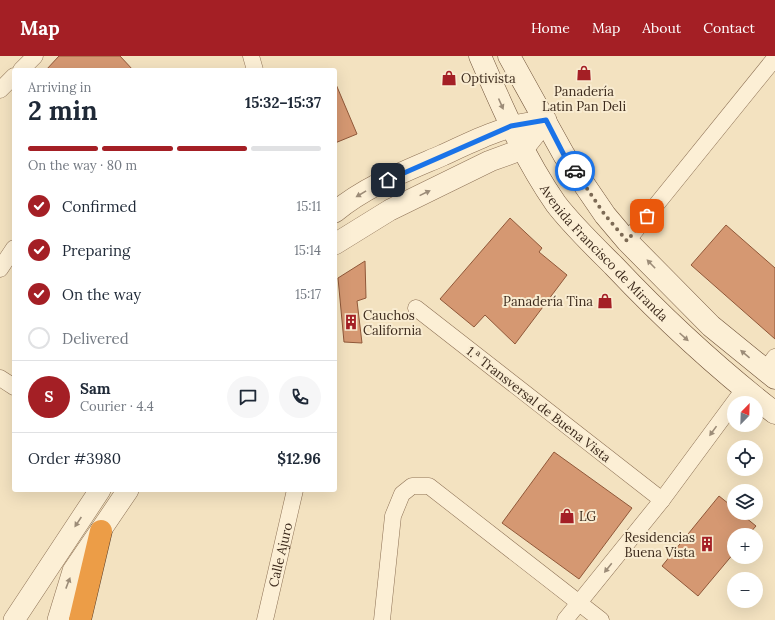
<!DOCTYPE html>
<html lang="en">
<head>
<meta charset="utf-8">
<style>
  :root { --surface:#fff; --page:#f6f6f7; --text:#1f2937; --muted:#747a83; --line:#e0e1e3; --accent:#a41f25 }
  body { margin:0; font-family:Lora,serif; background:var(--page); color:var(--text); height:100vh; display:flex; flex-direction:column; font-size:15px; white-space:nowrap }
  * { box-sizing:border-box; margin:0 }
  p { font-size:13px; color:var(--muted) }
  .icon { flex:none; width:22px; height:22px; fill:none; stroke:currentColor; stroke-width:2; stroke-linecap:round; stroke-linejoin:round }
  .map { position:relative; flex:1; overflow:hidden }
  .drawer { position:absolute; left:12px; top:12px; width:325px; height:424px; display:flex; flex-direction:column; background:var(--surface); border-radius:4px; box-shadow:0 4px 16px #0002 }
  .drawer>* { flex:none }
  .needle { width:26px; rotate:23deg }
  .fabs { position:absolute; left:727px; top:340px; display:grid; gap:8px }
  .fabs a { display:grid; place-items:center; width:36px; height:36px; border-radius:50%; background:var(--surface); box-shadow:0 4px 16px #0002; font-size:20px }
  .pin { position:absolute; display:grid; place-items:center; width:34px; height:34px; color:#fff; margin:-17px; border-radius:8px; box-shadow:0 2px 6px #0006 }
  .courier { position:absolute; display:grid; place-items:center; width:40px; height:40px; margin:-20px; border:3px solid #1a73e8; border-radius:50%; background:#fff; color:#222; box-shadow:0 1px 5px #0007 }
  .headline em { font-style:normal; font-weight:700 }
  .headline div { display:flex; flex-direction:column-reverse }
  .headline { display:flex; align-items:center; justify-content:space-between; height:68px; padding:0 16px }
  h1 { font-size:26px; font-weight:700; line-height:30px }
  .bar { display:grid; grid-template-columns:repeat(4,1fr); gap:6px 4px; align-content:center; height:48px; padding:0 16px }
  .bar i { height:5px; border-radius:3px; background:var(--line) }
  .bar .selected { background:var(--accent) }
  .bar p { grid-column:span 4 }
  .line { display:flex; align-items:center; gap:10px; padding:0 16px; border-top:1px solid var(--line) }
  .line div { flex:1 }
  .round { display:grid; place-items:center; flex:none; width:42px; height:42px; border-radius:21px; background:var(--page) }
  ol { padding:0 16px; list-style:none }
  li { display:flex; align-items:center; gap:12px; height:44px }
  li p { margin-inline-start:auto }
  li .icon { padding:4px; border-radius:50%; background:var(--accent); color:#fff; stroke-width:4 }
  li:last-child { color:var(--muted) }
  li i { width:22px; height:22px; border:2px solid var(--line); border-radius:50% }
  header { display:flex; align-items:center; gap:24px; box-sizing:border-box; height:56px; padding:0 20px; background:var(--accent); color:#fff }
  header strong { font-size:19px }
  nav { display:flex; gap:22px; margin-inline-start:auto; font-size:14px }
  .map>svg:first-child { display:block }
</style>
</head>
<body>
<header>
<strong>Map</strong>
<nav><a>Home</a><a>Map</a><a>About</a><a>Contact</a></nav>
</header>
<div class="map">
<svg width="775" height="564" viewBox="0 0 775 564">
  <rect width="100%" height="100%" fill="#f3e2c0"/>
  <g fill="#d59872" stroke="#905839">
    <path d="M59 0H120L133 14H46Z"/>
    <path d="M335 26 357 78 335 87Z"/>
    <path d="M510 162 542 192 539 196 567 219 515 288 485 259 474 271 440 243Z"/>
    <path d="M726 169 775 212V283L691 209Z"/>
    <path d="M365 205 366 242 357 245 362 287 344 286 338 222Z"/>
    <path d="M554 396 632 452 579 523 502 467Z"/>
    <path d="M719 440 734 452V457H740L756 470 748 479H734V497L698 540 662 510Z"/>
  </g>
  <g fill="none" stroke-linecap="round" stroke-linejoin="round">
    <defs>
      <g id="minor">
        <path d="M251 0 255 14"/>
        <path d="M21 14 35 0"/>
        <path d="M0 34 14 20"/>
        <path d="M627 185 775 2"/>
        <path d="M0 213 14 192"/>
        <path d="M416 252 662 444"/>
        <path d="M765 315 775 301"/>
        <path d="M0 322 14 331"/>
        <path id="s1" d="M265 564 295 434"/>
        <path d="M382 564 393 460 402 438 412 430H429L601 564"/>
        <path d="M565 564 662 444 744 333"/>
      </g>
      <g id="tertiary">
        <path d="M335 156C366 130 406 115 443 99 471 86 499 72 529 67"/>
        <path d="M335 188 390 154 490 105 523 93 546 64"/>
        <path d="M14 564 100 434"/>
        <path d="M58 564 73 515 128 434"/>
      </g>
      <g id="secondary">
        <path id="s2" d="M480 0C502 51 524 102 556 148 573 170 594 190 614 210 664 263 717 312 775 357"/>
        <path d="M509 0 564 99 605 159 627 185 711 270 775 322"/>
      </g>
      <path id="motorway" d="M80 564 101 475"/>
    </defs>
    <use href="#minor" stroke="#8e7256" stroke-width="17"/>
    <use href="#tertiary" stroke="#8e7256" stroke-width="22"/>
    <use href="#secondary" stroke="#705339" stroke-width="23"/>
    <use href="#motorway" stroke="#5c402b" stroke-width="23"/>
    <use href="#minor" stroke="#fcefd5" stroke-width="16"/>
    <use href="#tertiary" stroke="#fcefd5" stroke-width="21"/>
    <use href="#secondary" stroke="#fcefd5" stroke-width="22"/>
    <use href="#motorway" stroke="#ec9d47" stroke-width="22"/>
  </g>
  <defs><path id="oneway-solid" d="M-6-.8H1V-3.2L6.5 0L1 3.2V.8H-6Z"/></defs>
  <g fill="#9c8c78">
    <use href="#oneway-solid" transform="translate(501 48) rotate(66)"/>
    <use href="#oneway-solid" transform="translate(425 137) rotate(-26)"/>
    <use href="#oneway-solid" transform="translate(361 138) rotate(149)"/>
    <use href="#oneway-solid" transform="translate(651 208) rotate(-134)"/>
    <use href="#oneway-solid" transform="translate(684 281) rotate(42)"/>
    <use href="#oneway-solid" transform="translate(745 298) rotate(-140)"/>
    <use href="#oneway-solid" transform="translate(713 375) rotate(126)"/>
    <use href="#oneway-solid" transform="translate(78 466) rotate(124)"/>
    <use href="#oneway-solid" transform="translate(608 512) rotate(129)"/>
    <use href="#oneway-solid" transform="translate(68 527) rotate(-69)"/>
  </g>
  <g fill="none" stroke-linecap="round" stroke-linejoin="round">
    <path stroke="#7c6a55" stroke-width="4" stroke-dasharray="0 7.2" d="M575 115 605 159 627 185 647 160"/>
    <path stroke="#1a73e8" stroke-width="5" d="M388 124 511 70 546 64 564 99 575 115"/>
  </g>
  <defs>
    <symbol id="shop-bare" viewBox="-9 -9 18 18"><path d="M-5-2.5h2.3a2.7 3.5 0 0 1 5.4 0H5L5.5 6h-11ZM-1.5-2.5h3a1.5 2.3 0 0 0-3 0Z" fill="#a41f25" stroke="#f9ecd1" stroke-width="2.5" paint-order="stroke"/></symbol>
    <symbol id="building-bare" viewBox="-9 -9 18 18"><path d="M-4-6H4V6H1V3H-1V6H-4ZM-2.5-4.3h1.7v1.8h-1.7ZM.8-4.3h1.7v1.8H.8ZM-2.5-1h1.7V.8h-1.7ZM.8-1h1.7V.8H.8Z" fill="#a41f25" stroke="#f9ecd1" stroke-width="2.5" paint-order="stroke"/></symbol>
  </defs>
  <g fill-rule="evenodd">
    <use href="#shop-bare" x="573" y="6" width="22" height="22"/>
    <use href="#shop-bare" x="438" y="11" width="22" height="22"/>
    <use href="#shop-bare" x="594" y="234" width="22" height="22"/>
    <use href="#building-bare" x="340" y="255" width="22" height="22"/>
    <use href="#shop-bare" x="556" y="449" width="22" height="22"/>
    <use href="#building-bare" x="696" y="477" width="22" height="22"/>
  </g>
  <g text-anchor="middle" stroke-width="4" stroke-linejoin="round" paint-order="stroke">
    <g font-size="13" fill="#3c2a1c" stroke="#f9ecd1" text-anchor="start">
      <text x="461" y="27">Optivista</text>
      <text x="584" y="40" text-anchor="middle">Panadería<tspan x="584" dy="15">Latin Pan Deli</tspan></text>
      <text x="593" y="250" text-anchor="end">Panadería Tina</text>
      <text x="363" y="264">Cauchos<tspan x="363" dy="15">California</tspan></text>
      <text x="579" y="465">LG</text>
      <text x="695" y="486" text-anchor="end">Residencias<tspan x="695" dy="15">Buena Vista</tspan></text>
    </g>
    <g font-size="13" fill="#3c2a1c" stroke="#f9ecd1">
      <text dy="5" stroke="none"><textPath href="#s2" startOffset="235">Avenida Francisco de Miranda</textPath></text>
      <text transform="translate(539 348) rotate(38)" y="5">1.ª Transversal de Buena Vista</text>
      <text dy="5" stroke="none"><textPath href="#s1" startOffset="67">Calle Ajuro</textPath></text>
    </g>
  </g>
</svg>
<div class="fabs">
<a><svg class="needle" viewBox="-14 -14 28 28"><path d="M0-13l5 13h-10z" fill="#e53935"/><path d="M0 13l5-13h-10z" fill="#747a83"/></svg></a>
<a><svg class="icon" aria-label="locate" viewBox="0 0 24 24"><circle cx="12" cy="12" r="6"/><path d="M12 2v4M12 18v4M2 12h4M18 12h4"/></svg></a>
<a><svg class="icon" aria-label="layers" viewBox="0 0 24 24"><path d="M12 4l9 5-9 5-9-5zM3 14l9 5 9-5"/></svg></a>
<a>+</a>
<a>−</a>
</div>
<div class="pin" style="left:647px;top:160px;background:#ea580c"><svg class="icon" aria-label="bag" viewBox="0 0 24 24"><path d="M5 8h14l-1 12H6zM9 8a3 3 0 0 1 6 0"/></svg></div>
<div class="pin" style="left:388px;top:124px;background:#1f2937"><svg class="icon" aria-label="home" viewBox="0 0 24 24"><path d="M3 11l9-7 9 7M6 9v11h12V9"/></svg></div>
<div class="courier" style="left:575px;top:115px"><svg class="icon" aria-label="car" viewBox="0 0 24 24"><path d="M5 17H2v-5l4-1 3-4h7l3 4 3 1v5h-3M9 17h6M6 11h13"/><circle cx="7" cy="17" r="2"/><circle cx="17" cy="17" r="2"/></svg></div>
<section class="drawer">
<div class="headline"><div><h1>2 min</h1><p>Arriving in</p></div><em>15:32–15:37</em></div>
<div class="bar"><i class="selected"></i><i class="selected"></i><i class="selected"></i><i></i><p>On the way · 80 m</p></div>
<ol>
<li><svg class="icon" aria-label="check" viewBox="0 0 24 24"><path d="M5 12l5 5 9-10"/></svg>Confirmed<p>15:11</p></li>
<li><svg class="icon" aria-label="check" viewBox="0 0 24 24"><path d="M5 12l5 5 9-10"/></svg>Preparing<p>15:14</p></li>
<li><svg class="icon" aria-label="check" viewBox="0 0 24 24"><path d="M5 12l5 5 9-10"/></svg>On the way<p>15:17</p></li>
<li><i></i>Delivered</li>
</ol>
<div class="line" style="height:72px"><b class="round" style="background:var(--accent);color:#fff">S</b><div><b>Sam</b><p>Courier · 4.4</p></div><a class="round"><svg class="icon" aria-label="chat" viewBox="0 0 24 24"><path d="M4 5h16v11H9l-5 4z"/></svg></a><a class="round"><svg class="icon" aria-label="phone" viewBox="0 0 24 24"><path d="M5 4h4l2 5-3 2q2 4 5 5l2-3 5 2v4C11 20 4 13 5 4z"/></svg></a></div>
<div class="line" style="height:52px"><div>Order #3980</div><b>$12.96</b></div>
</section>
</div>
</body>
</html>
